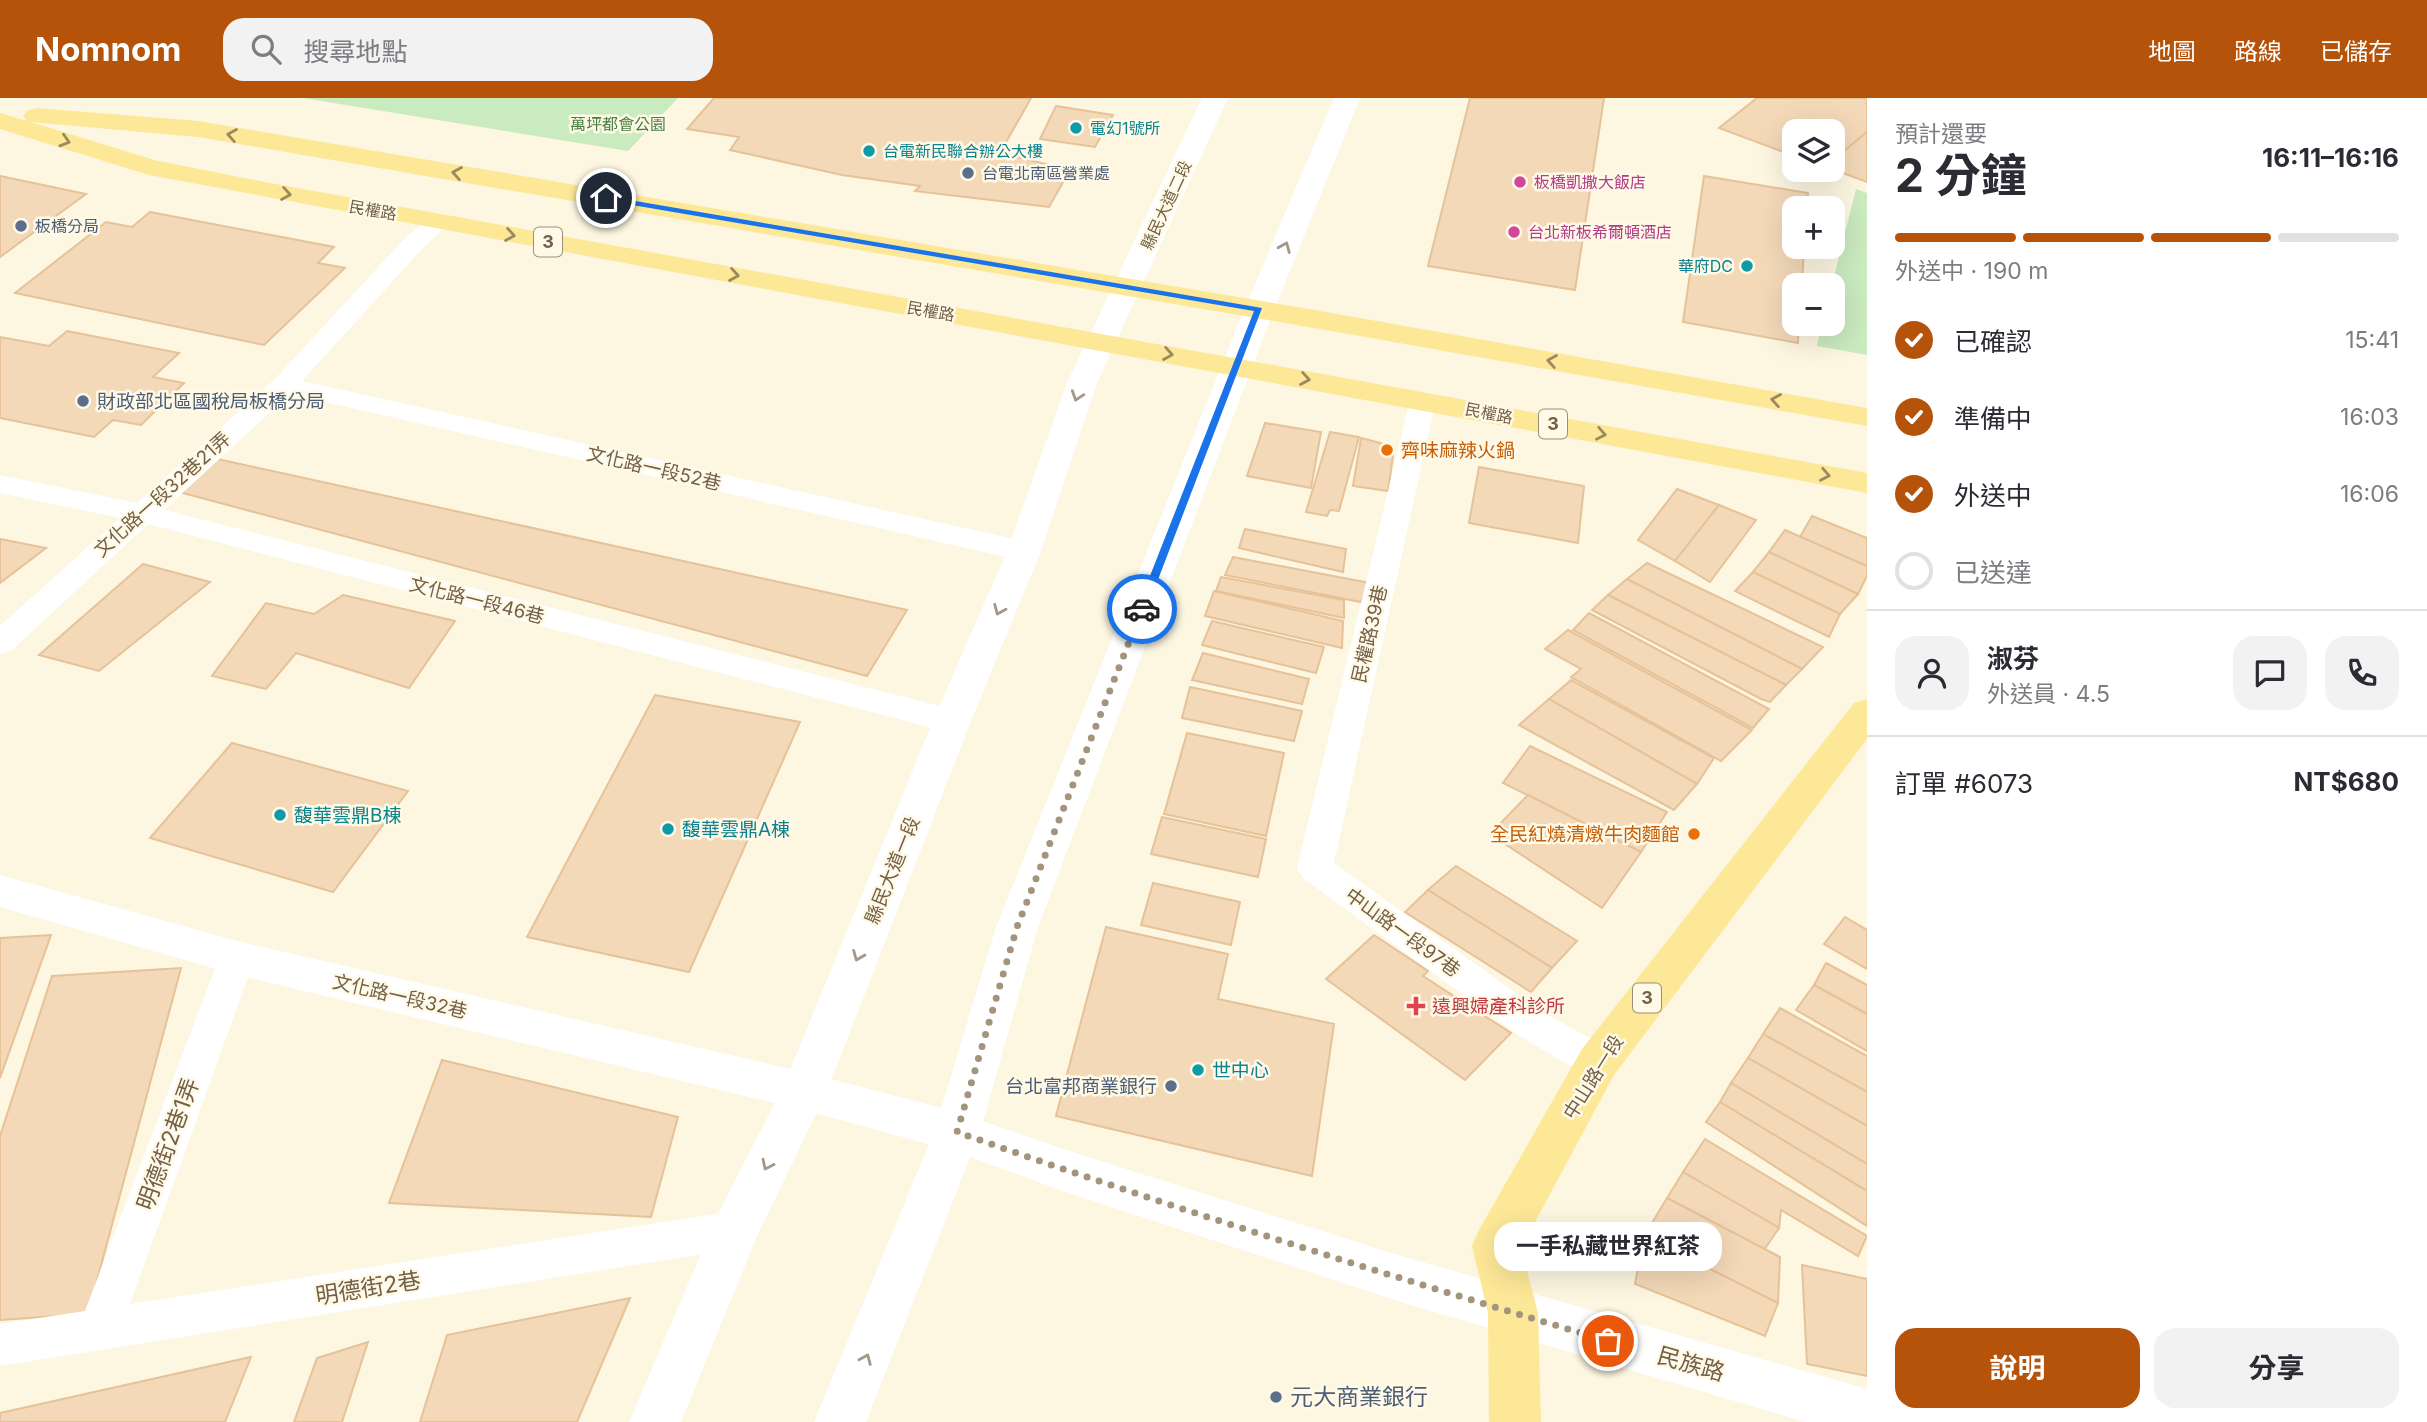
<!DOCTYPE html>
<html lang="zh-TW">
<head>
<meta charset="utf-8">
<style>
  :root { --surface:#fff; --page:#f2f2f3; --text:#2b2b33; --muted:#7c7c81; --line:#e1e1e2; --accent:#b45309 }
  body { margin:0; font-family:Inter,"Noto Sans TC",sans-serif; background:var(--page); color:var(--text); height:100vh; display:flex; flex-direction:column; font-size:26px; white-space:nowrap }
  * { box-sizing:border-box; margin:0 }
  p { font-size:23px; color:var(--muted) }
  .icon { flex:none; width:38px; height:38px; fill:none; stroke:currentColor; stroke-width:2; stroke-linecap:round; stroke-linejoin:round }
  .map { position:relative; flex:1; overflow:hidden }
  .details { display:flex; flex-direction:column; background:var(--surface); width:560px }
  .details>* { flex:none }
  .buttons { position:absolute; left:1782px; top:21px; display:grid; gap:14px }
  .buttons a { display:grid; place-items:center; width:63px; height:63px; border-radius:14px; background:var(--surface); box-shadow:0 7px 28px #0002; font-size:35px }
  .pin { position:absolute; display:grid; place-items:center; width:60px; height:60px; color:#fff; margin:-30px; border:4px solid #fff; border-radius:50%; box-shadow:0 2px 7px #0007 }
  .courier { position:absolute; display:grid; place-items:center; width:70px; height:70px; margin:-35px; border:5px solid #1a73e8; border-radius:50%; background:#fff; color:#222; box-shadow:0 2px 9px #0007 }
  .bubble { position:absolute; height:49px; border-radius:21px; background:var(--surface); box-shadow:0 7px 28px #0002; font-size:23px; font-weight:700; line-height:49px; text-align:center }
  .headline em { font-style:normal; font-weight:700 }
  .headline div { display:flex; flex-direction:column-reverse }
  .headline { display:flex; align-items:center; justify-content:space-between; height:119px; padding:0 28px }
  h1 { font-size:46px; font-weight:700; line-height:52px }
  .bar { display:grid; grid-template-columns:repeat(4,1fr); gap:10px 7px; align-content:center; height:84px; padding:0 28px }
  .bar i { height:9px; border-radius:5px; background:var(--line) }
  .bar .selected { background:var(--accent) }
  .bar p { grid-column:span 4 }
  .line { display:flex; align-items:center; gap:18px; padding:0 28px; border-top:2px solid var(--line) }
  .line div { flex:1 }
  .round { display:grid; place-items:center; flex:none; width:74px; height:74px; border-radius:21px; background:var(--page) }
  ol { padding:0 28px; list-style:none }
  li { display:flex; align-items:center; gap:21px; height:77px }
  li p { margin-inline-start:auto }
  li .icon { padding:7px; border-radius:50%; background:var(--accent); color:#fff; stroke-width:4 }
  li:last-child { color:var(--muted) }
  li i { width:38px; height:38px; border:4px solid var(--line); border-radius:50% }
  .primary-button { display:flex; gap:14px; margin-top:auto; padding:14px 28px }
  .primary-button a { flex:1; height:80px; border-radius:21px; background:var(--accent); color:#fff; font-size:28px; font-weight:700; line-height:80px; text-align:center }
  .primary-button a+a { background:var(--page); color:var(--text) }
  header { display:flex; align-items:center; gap:42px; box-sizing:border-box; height:98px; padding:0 35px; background:var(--accent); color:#fff }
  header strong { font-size:33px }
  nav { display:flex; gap:38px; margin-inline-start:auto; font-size:24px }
  .search { width:490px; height:63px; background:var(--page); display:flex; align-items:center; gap:18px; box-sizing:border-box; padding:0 24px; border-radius:21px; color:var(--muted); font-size:26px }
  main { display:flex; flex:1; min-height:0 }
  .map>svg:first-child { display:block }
</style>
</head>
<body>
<header>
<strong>Nomnom</strong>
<div class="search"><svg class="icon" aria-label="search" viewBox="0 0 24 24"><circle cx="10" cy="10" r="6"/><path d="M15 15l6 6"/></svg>搜尋地點</div>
<nav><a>地圖</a><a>路線</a><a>已儲存</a></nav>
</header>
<main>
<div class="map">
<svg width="1867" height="1324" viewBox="0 0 1867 1324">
  <rect width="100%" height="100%" fill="#fdf6e1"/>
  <g fill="#caeac0">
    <path d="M303 0H678L628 53Z"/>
    <path d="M1856 91 1867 95V257L1817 248 1822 226H1832V187Z"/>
  </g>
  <g fill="#f3d9b8" stroke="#e6c298" stroke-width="2">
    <path d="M714 0H1031L1000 55 1070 72 1049 109 915 93 920 88 842 77 730 52 739 39 687 31Z"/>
    <path d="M1470 0H1604L1575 192 1428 168Z"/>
    <path d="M1757 0H1867V34L1832 63V33H1794V58L1719 30Z"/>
    <path d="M1056 8 1113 17 1095 49 1040 41Z"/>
    <path d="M1867 34V84L1832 71V63Z"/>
    <path d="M0 78 86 96 0 159Z"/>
    <path d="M1704 78 1808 95 1807 110H1794V149H1804L1802 187H1794V226H1799L1798 245 1683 224Z"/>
    <path d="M150 114 334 149 318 165 345 170 264 247 15 195 106 124 132 129Z"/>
    <path d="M67 233 179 255 153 279 184 285 141 327 113 322 94 339 0 320V239L49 248Z"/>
    <path d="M1265 325 1321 334 1311 390 1247 378Z"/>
    <path d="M1330 334 1359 339 1339 413 1330 412 1327 418 1306 414Z"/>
    <path d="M1361 340 1384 346 1393 358 1388 393 1353 388Z"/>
    <path d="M213 360 907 512 867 578 179 394Z"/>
    <path d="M1479 369 1584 388 1578 445 1469 425Z"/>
    <path d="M1677 391 1719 407 1675 463 1638 442Z"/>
    <path d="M1719 407 1756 422 1710 484 1675 463Z"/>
    <path d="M1812 418 1867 440V468L1800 439Z"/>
    <path d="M1245 431 1346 451 1343 474 1239 450Z"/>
    <path d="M1785 432 1867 468V478L1858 496 1769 454Z"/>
    <path d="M0 441 46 450 0 485Z"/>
    <path d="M1769 454 1858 496 1840 516 1753 474Z"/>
    <path d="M1233 459 1370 485 1361 504 1225 477Z"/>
    <path d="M1647 465 1823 549 1802 571 1627 481Z"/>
    <path d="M143 466 210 484 99 573 39 557Z"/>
    <path d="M1753 474 1840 516 1829 539 1735 493Z"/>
    <path d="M1221 479 1344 502V520L1216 493Z"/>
    <path d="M1627 481 1802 571 1786 587 1608 497Z"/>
    <path d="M1214 493 1343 523 1342 550 1205 518Z"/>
    <path d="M343 497 455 523 409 590 296 555 266 591 212 578 266 505 314 516Z"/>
    <path d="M1608 497 1786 587 1770 604 1761 601 1592 512Z"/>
    <path d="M1589 515 1769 611 1753 630 1573 532Z"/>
    <path d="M1212 523 1324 549 1316 575 1202 547Z"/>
    <path d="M1568 532 1752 632 1721 663 1571 579 1581 571 1545 551Z"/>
    <path d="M1203 555 1309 581 1302 606 1192 582Z"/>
    <path d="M1571 582 1714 660 1697 686 1549 601Z"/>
    <path d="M1190 589 1302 613 1294 643 1182 620Z"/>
    <path d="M655 597 800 624 689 874 527 839Z"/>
    <path d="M1549 601 1697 686 1674 712 1519 627Z"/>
    <path d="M1187 635 1284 655 1266 738 1164 716Z"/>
    <path d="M232 645 408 693 333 794 150 740Z"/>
    <path d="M1530 648 1667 714 1641 754 1503 685Z"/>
    <path d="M1528 697 1641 754 1602 810 1490 736Z"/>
    <path d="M1162 719 1266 741 1258 779 1151 756Z"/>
    <path d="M1456 768 1577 843 1552 870 1428 792Z"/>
    <path d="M1153 785 1240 804 1231 847 1141 827Z"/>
    <path d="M1428 792 1552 870 1531 894 1405 814Z"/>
    <path d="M1845 819 1867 832V871L1824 846Z"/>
    <path d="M1106 829 1228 856 1218 901 1334 926 1312 1078 1056 1018Z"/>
    <path d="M51 837 0 980V840Z"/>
    <path d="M1374 837 1428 873 1423 878 1511 935 1465 982 1326 881Z"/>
    <path d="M1826 865 1867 887V916L1814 887Z"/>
    <path d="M181 870 88 1216 0 1222V1038L52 878Z"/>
    <path d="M1814 887 1867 916V953L1796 912Z"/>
    <path d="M1780 910 1867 958V994L1763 936Z"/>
    <path d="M1763 936 1867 994V1028L1748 960Z"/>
    <path d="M1748 960 1867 1028V1066L1731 985Z"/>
    <path d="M442 962 678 1019 651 1119 389 1105Z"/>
    <path d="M1731 985 1867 1066V1093L1720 1004Z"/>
    <path d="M1720 1004 1867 1093V1128L1706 1024Z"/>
    <path d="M1705 1041 1867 1138 1858 1158 1781 1112 1779 1130 1683 1074Z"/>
    <path d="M1683 1074 1779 1130 1764 1152 1667 1100Z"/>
    <path d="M1667 1100 1780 1159 1778 1205 1644 1138Z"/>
    <path d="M1644 1138 1778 1205 1765 1238 1635 1186Z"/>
    <path d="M1802 1167 1867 1181V1278L1807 1266Z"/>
    <path d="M630 1200 577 1324H420L447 1237Z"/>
    <path d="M368 1244 342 1324H294L317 1260Z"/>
    <path d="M251 1259 225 1324H0V1315Z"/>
  </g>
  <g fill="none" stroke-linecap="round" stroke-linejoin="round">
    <g fill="#fff" fill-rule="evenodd">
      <path d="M438 117 446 119 450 124 423 150 302 283 1024 443 1034 446 1039 453 1034 460 1024 463 290 296 164 412 952 611 964 615 968 623 964 631 952 635 148 426 11 553 0 556V528L120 420 0 395V377L137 405 275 281 405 140 430 119Z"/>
      <path d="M1423 294 1433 296 1436 302 1334 765 1544 915 1612 952 1617 964 1612 976 1598 980 1584 976 1518 937 1303 780 1297 770 1410 302 1413 296Z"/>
      <path d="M237 845 250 850 255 860 130 1206 735 1113 750 1119 756 1132 750 1145 735 1151 0 1268V1226L85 1213 219 860 224 850Z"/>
    </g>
    <path fill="#fff" fill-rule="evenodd" d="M0 777 237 843 804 974 957 1014 1060 1050 1401 1158 1867 1291V1324H1805L1401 1204 1060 1092 957 1054 804 1012 237 877 0 809Z"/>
    <g fill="#fff" fill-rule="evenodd">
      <path d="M1202 0H1228L1097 285 1041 453 971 623 827 993 757 1138 681 1324H629L718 1116 783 989 933 623 1007 453 1067 285Z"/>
      <path d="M1334 0H1360L1274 212 1038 829 980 1034 866 1324H814L934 1034 996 829 1244 212Z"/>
    </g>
    <g fill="#fde898" fill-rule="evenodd">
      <path d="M36 10 198 23 1326 214 1867 310V328L1326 232 198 39 31 24 154 62 270 85 1867 375V395L149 77 0 31V15L27 23 23 18 27 13Z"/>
      <path d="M1867 601V641L1614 977 1521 1150 1538 1215 1541 1324H1489L1488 1215 1472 1148 1479 1132 1582 951 1854 605Z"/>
    </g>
  </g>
  <defs><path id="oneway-chevron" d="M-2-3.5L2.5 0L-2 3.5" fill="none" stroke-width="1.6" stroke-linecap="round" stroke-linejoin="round" transform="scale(1.75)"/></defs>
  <g stroke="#9d885f">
    <use href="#oneway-chevron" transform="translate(232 37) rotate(-170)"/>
    <use href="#oneway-chevron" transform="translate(65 43) rotate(17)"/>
    <use href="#oneway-chevron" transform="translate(457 75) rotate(-170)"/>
    <use href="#oneway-chevron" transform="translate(286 96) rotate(10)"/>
    <use href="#oneway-chevron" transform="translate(510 137) rotate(10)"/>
    <use href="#oneway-chevron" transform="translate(734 177) rotate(10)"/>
    <use href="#oneway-chevron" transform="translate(1168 256) rotate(10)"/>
    <use href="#oneway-chevron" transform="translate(1552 263) rotate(-170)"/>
    <use href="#oneway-chevron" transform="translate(1305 281) rotate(10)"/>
    <use href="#oneway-chevron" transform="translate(1776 302) rotate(-170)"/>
    <use href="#oneway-chevron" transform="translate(1601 336) rotate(11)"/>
    <use href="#oneway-chevron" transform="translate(1825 377) rotate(11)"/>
  </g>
  <g stroke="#a59787">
    <use href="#oneway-chevron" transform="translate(1285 149) rotate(-67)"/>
    <use href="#oneway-chevron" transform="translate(1077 298) rotate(109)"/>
    <use href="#oneway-chevron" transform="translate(999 512) rotate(113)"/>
    <use href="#oneway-chevron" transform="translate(858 858) rotate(112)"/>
    <use href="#oneway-chevron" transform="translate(767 1067) rotate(116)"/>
    <use href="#oneway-chevron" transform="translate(866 1261) rotate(-67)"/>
  </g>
  <path fill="#1a73e8" d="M606 98 1262 210 1146 513 1137 511 1254 213 603 102Z"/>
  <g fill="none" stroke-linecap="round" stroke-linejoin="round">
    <path stroke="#a4947d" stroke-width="7" stroke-dasharray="0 12.6" d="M1142 511 1017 829 957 1034C1171 1110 1390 1178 1608 1243"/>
  </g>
  <g fill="#0f9aa8" stroke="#fffae8" stroke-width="2.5">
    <circle cx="1076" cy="30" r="7"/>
    <circle cx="869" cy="53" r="7"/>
    <circle cx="1747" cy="168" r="7"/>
    <circle cx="280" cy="717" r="7"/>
    <circle cx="668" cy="731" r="7"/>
    <circle cx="1198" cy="972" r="7"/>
  </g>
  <g fill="#5c6f8a" stroke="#fffae8" stroke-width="2.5">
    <circle cx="968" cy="75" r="7"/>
    <circle cx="21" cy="128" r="7"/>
    <circle cx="83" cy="303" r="7"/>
    <circle cx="1171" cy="988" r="7"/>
    <circle cx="1276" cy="1299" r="7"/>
  </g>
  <g fill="#d1479c" stroke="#fffae8" stroke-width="2.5">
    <circle cx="1520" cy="84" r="7"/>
    <circle cx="1514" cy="134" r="7"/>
  </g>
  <g fill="#e8710a" stroke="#fffae8" stroke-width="2.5">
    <circle cx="1387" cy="352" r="7"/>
    <circle cx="1694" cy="736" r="7"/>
  </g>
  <path fill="#e0444e" stroke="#fffae8" stroke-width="2.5" d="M1412.5 897.5h7v7h7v7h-7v7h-7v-7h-7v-7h7z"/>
  <g text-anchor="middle" stroke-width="5" stroke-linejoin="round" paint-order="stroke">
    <g font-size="16" fill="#4a8041" stroke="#fffae8">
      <text x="618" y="32">萬坪都會公園</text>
    </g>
    <g font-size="16" fill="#0d838f" stroke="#fffae8" text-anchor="start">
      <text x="1090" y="36">電幻1號所</text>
      <text x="883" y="59">台電新民聯合辦公大樓</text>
      <text x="1733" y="174" text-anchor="end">華府DC</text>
    </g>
    <g font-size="16" fill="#4e5e75" stroke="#fffae8" text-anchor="start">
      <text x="982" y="81">台電北南區營業處</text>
      <text x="35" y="134">板橋分局</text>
    </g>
    <g font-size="16" fill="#b23c85" stroke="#fffae8" text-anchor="start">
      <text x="1534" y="90">板橋凱撒大飯店</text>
      <text x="1528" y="140">台北新板希爾頓酒店</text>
    </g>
    <g font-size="16" fill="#745f47" stroke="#fffae8">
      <text transform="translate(1166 107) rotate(-65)" y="6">縣民大道二段</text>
      <text transform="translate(373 112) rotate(10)" y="6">民權路</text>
      <text transform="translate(931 213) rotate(10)" y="6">民權路</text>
      <text transform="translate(1489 315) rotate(11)" y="6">民權路</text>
    </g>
    <g fill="#fffae8" stroke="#9e8e77" stroke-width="2">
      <rect x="534" y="129.5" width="28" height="29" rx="5"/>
      <rect x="1539" y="311.5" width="28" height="29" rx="5"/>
      <rect x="1633" y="885.5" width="28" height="29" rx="5"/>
    </g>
    <g font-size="18" font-weight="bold" fill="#745f47">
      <text x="548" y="150">3</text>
      <text x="1553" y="332">3</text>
      <text x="1647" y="906">3</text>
    </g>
    <g font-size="19" fill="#4e5e75" stroke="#fffae8" text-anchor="start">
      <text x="97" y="310">財政部北區國稅局板橋分局</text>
      <text x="1157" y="995" text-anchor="end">台北富邦商業銀行</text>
    </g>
    <g font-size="19" fill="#c56008" stroke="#fffae8" text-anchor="start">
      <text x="1401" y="359">齊味麻辣火鍋</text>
      <text x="1680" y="743" text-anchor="end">全民紅燒清燉牛肉麵館</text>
    </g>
    <g font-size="19" fill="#745f47" stroke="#fffae8">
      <text transform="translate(654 370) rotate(13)" y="7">文化路一段52巷</text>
      <text transform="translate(162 396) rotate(-42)" y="7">文化路一段32巷21弄</text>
      <text transform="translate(477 502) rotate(14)" y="7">文化路一段46巷</text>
      <text transform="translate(1369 536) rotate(-77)" y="7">民權路39巷</text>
      <text transform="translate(892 772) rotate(-68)" y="7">縣民大道一段</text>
      <text transform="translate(1403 834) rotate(36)" y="7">中山路一段97巷</text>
      <text transform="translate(400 898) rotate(13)" y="7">文化路一段32巷</text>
      <text transform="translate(1593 979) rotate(-58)" y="7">中山路一段</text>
    </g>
    <g font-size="19" fill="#0d838f" stroke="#fffae8" text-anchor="start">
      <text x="294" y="724">馥華雲鼎B棟</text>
      <text x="682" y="738">馥華雲鼎A棟</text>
      <text x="1212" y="979">世中心</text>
    </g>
    <g font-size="19" fill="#be3a42" stroke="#fffae8" text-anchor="start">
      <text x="1432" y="915">遠興婦產科診所</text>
    </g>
    <g font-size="23" fill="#745f47" stroke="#fffae8">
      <text transform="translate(168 1046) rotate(-70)" y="8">明德街2巷1弄</text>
      <text transform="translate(368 1190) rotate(-9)" y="8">明德街2巷</text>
      <text transform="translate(1691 1266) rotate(16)" y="8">民族路</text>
    </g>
    <g font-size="23" fill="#4e5e75" stroke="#fffae8" text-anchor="start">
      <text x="1290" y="1307">元大商業銀行</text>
    </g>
  </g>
</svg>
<div class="buttons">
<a><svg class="icon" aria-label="layers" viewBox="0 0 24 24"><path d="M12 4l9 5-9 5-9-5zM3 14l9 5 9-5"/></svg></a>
<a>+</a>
<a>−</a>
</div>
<div class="pin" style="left:1608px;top:1243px;background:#ea580c"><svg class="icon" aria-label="bag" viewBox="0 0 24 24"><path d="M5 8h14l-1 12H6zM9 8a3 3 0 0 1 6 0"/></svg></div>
<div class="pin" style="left:606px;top:100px;background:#1f2937"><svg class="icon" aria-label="home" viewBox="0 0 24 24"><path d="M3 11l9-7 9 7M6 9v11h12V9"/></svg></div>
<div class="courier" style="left:1142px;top:511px"><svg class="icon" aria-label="car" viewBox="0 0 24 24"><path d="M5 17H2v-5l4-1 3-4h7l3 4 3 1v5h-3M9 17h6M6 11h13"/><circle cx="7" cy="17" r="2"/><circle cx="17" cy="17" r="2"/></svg></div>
<div class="bubble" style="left:1494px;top:1124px;width:228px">一手私藏世界紅茶</div>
</div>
<section class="details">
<div class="headline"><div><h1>2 分鐘</h1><p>預計還要</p></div><em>16:11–16:16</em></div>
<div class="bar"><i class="selected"></i><i class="selected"></i><i class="selected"></i><i></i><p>外送中 · 190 m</p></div>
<ol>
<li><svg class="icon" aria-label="check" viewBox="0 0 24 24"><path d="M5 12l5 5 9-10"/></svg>已確認<p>15:41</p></li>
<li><svg class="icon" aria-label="check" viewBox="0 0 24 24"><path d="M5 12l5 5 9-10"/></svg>準備中<p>16:03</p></li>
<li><svg class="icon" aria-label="check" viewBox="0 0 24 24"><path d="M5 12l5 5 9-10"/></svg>外送中<p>16:06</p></li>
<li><i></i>已送達</li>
</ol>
<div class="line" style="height:126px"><a class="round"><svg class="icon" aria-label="person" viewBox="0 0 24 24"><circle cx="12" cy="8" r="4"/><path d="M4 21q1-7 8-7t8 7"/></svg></a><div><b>淑芬</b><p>外送員 · 4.5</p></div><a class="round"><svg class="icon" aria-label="chat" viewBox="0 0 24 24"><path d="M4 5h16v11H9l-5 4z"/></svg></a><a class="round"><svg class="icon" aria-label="phone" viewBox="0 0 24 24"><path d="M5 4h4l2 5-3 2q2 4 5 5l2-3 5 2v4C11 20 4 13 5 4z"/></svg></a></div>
<div class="line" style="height:91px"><div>訂單 #6073</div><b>NT$680</b></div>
<div class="primary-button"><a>說明</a><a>分享</a></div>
</section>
</main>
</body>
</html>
